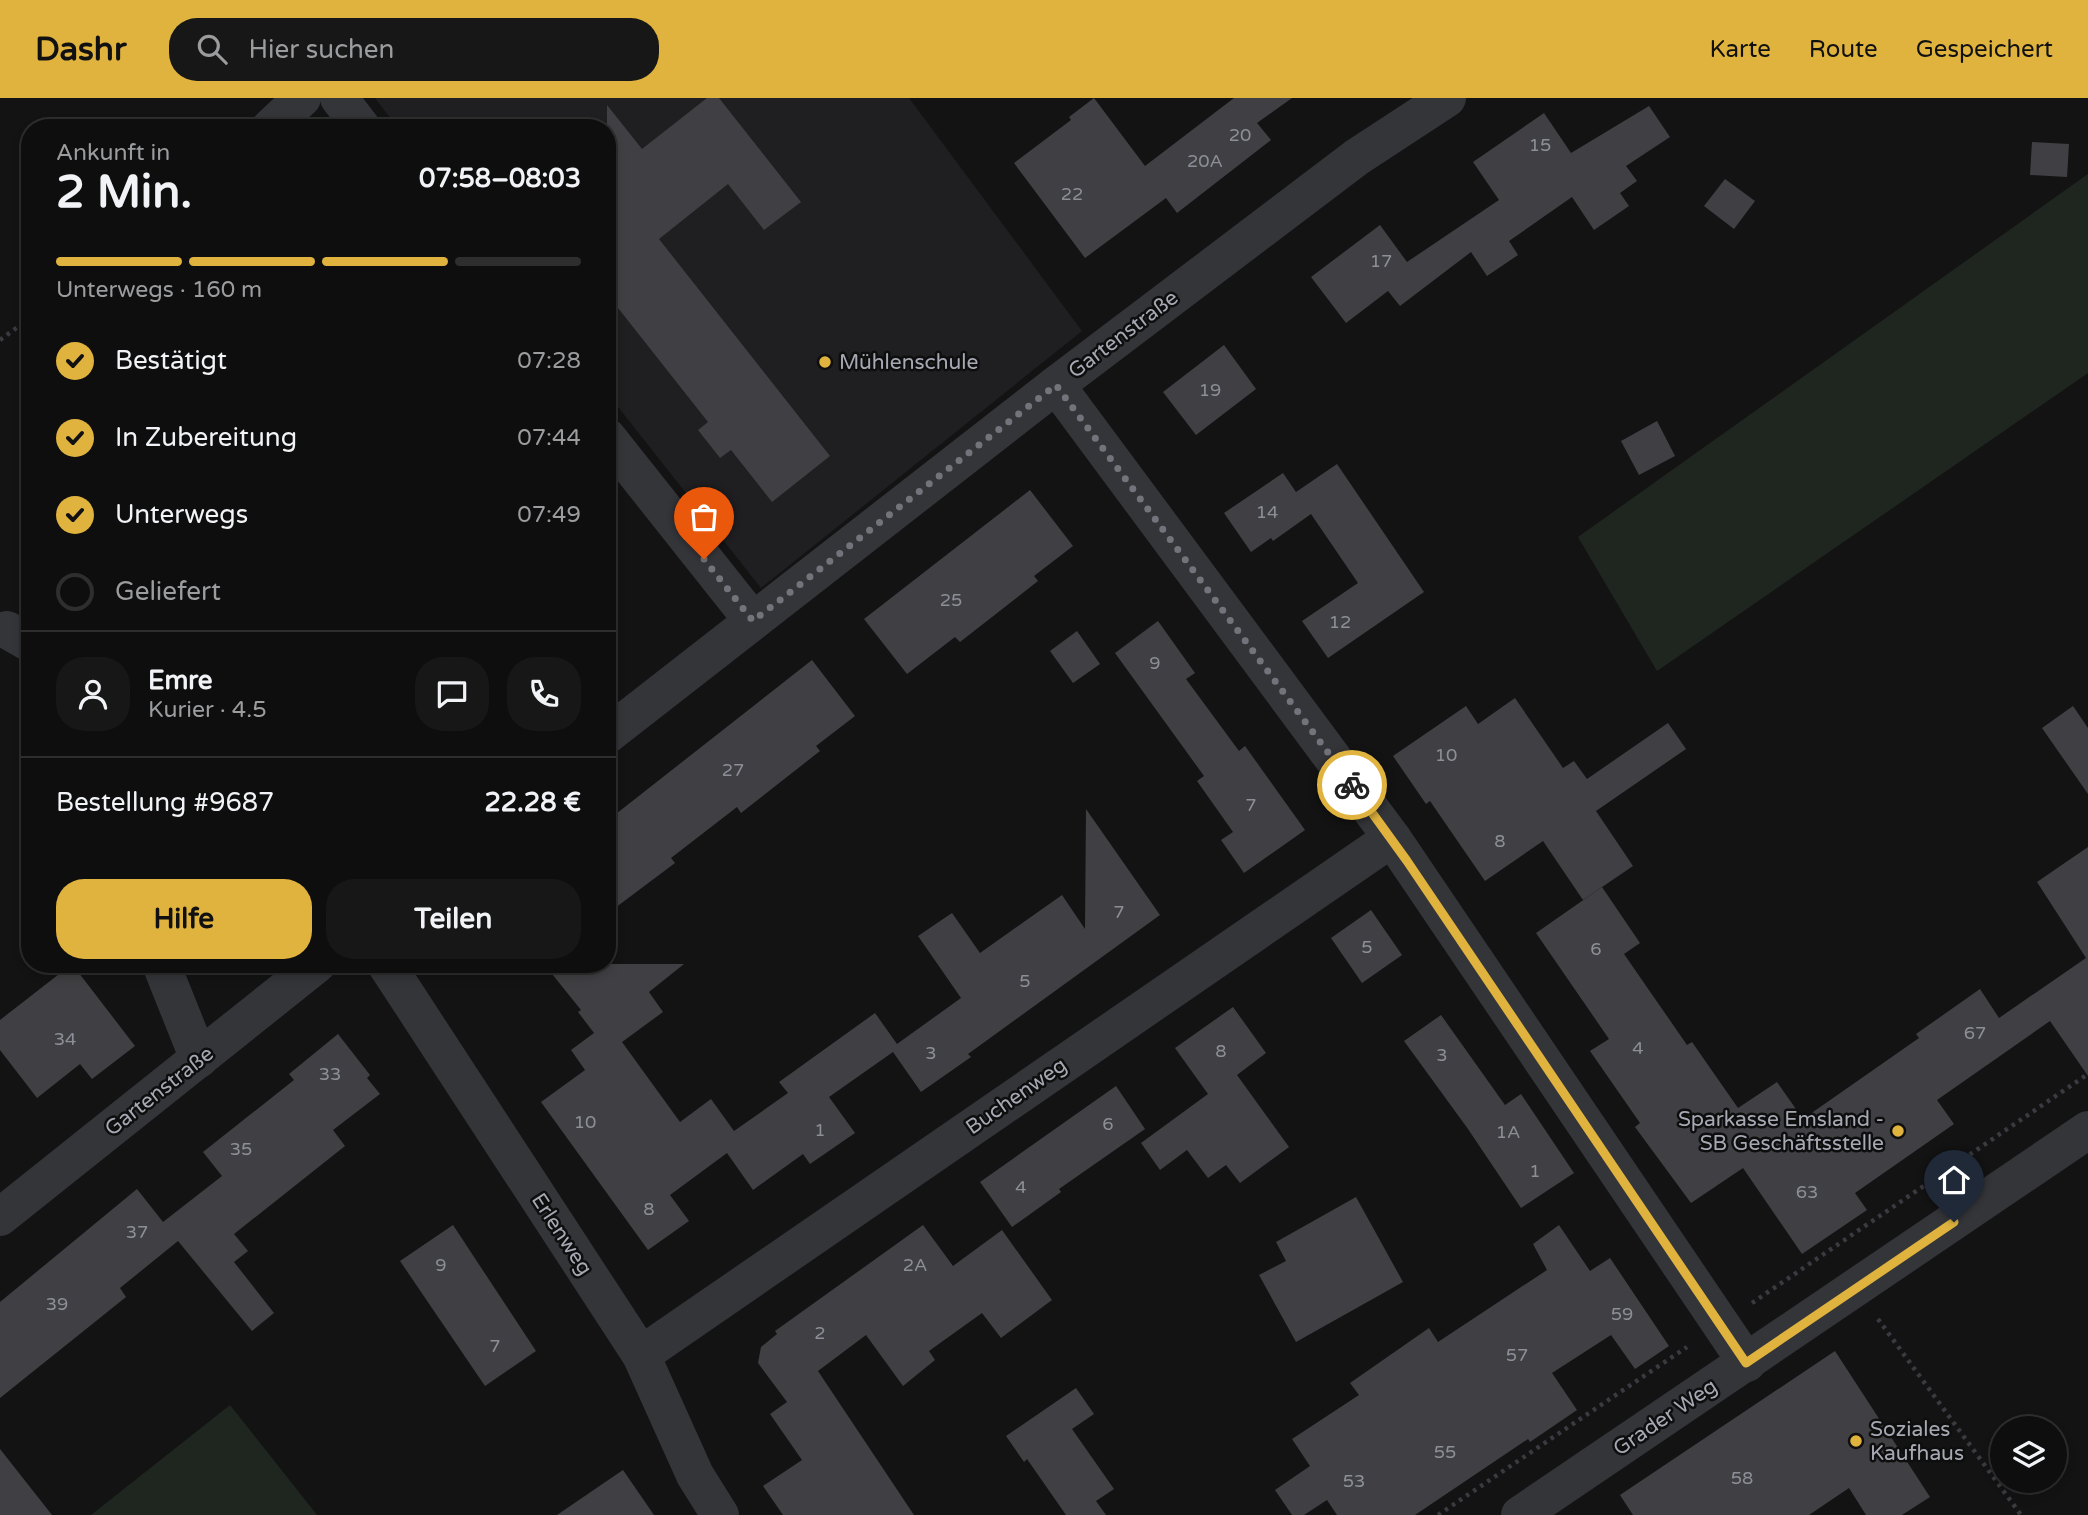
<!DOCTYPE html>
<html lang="de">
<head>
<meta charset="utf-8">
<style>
  :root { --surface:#0e0e0f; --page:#171718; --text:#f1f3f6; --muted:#9b9c9e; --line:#2e2e2f; --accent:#e0b33e }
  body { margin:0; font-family:"Varela Round",sans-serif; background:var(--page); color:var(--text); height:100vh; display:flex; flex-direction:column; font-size:26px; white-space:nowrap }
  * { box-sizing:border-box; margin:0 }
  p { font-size:23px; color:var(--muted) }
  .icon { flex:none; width:38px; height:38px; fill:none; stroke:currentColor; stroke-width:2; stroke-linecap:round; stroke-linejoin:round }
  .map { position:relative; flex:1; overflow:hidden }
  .sheet { position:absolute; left:21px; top:21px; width:595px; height:854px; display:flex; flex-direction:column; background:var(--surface); border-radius:28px; box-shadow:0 4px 10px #0003,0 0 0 2px var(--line) }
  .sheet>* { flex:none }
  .controls { position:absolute; left:1990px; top:1318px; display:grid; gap:14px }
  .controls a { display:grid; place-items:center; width:77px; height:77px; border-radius:50%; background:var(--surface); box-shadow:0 4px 10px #0003,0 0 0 2px var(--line); font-size:35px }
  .pin { position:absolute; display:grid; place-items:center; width:60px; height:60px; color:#fff; margin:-72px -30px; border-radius:50% 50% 50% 0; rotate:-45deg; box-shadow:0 0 7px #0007 }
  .pin .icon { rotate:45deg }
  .courier { position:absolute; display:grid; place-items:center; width:70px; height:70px; margin:-35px; border:5px solid #e0b33e; border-radius:50%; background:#fff; color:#222; box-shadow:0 2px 9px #0007 }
  .head em { font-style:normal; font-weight:700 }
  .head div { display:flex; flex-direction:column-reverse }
  .head { display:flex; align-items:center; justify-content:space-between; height:119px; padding:0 35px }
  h1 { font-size:46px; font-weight:700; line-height:52px }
  .bar { display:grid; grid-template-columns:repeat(4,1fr); gap:10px 7px; align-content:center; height:84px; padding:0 35px }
  .bar i { height:9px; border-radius:5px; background:var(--line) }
  .bar .active { background:var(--accent) }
  .bar p { grid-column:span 4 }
  .line { display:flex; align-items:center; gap:18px; padding:0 35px; border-top:2px solid var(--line) }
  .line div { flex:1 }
  .round { display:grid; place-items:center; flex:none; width:74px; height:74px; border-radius:28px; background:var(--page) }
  ol { padding:0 35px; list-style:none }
  li { display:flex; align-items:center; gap:21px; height:77px }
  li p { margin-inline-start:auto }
  li .icon { padding:7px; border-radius:50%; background:var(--accent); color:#111; stroke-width:4 }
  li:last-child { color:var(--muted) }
  li i { width:38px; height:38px; border:4px solid var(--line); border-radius:50% }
  .button { display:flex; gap:14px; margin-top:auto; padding:14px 35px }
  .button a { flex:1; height:80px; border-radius:28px; background:var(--accent); color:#111; font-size:28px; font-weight:700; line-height:80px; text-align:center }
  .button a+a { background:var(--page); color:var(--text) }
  header { display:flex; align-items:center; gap:42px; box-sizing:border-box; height:98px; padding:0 35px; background:var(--accent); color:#111 }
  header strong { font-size:33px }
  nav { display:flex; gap:38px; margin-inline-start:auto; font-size:24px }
  .search { width:490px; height:63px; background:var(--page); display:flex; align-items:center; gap:18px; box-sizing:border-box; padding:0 24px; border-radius:28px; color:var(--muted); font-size:26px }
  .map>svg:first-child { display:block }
</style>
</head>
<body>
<header>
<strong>Dashr</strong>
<div class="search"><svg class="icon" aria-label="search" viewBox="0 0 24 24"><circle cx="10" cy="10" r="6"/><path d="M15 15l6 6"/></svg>Hier suchen</div>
<nav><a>Karte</a><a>Route</a><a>Gespeichert</a></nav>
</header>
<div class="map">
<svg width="2088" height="1417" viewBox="0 0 2088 1417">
  <rect width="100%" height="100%" fill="#131314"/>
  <path fill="#1f1f21" d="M375 0H909L1082 233 761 490 607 295V30H398Z"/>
  <g fill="#1f2620">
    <path d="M2088 76V275L1657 573 1578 439Z"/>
    <path d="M230 1307 317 1417H91Z"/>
  </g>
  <g fill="#404044">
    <path d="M707 0H719L801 104 764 132 728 86 659 141 830 358 772 404 731 352 720 360 698 332 708 324 607 196V7L642 51Z"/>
    <path d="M1094 0 1145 68 1234 0H1292L1257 25 1271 42 1177 115 1166 100 1085 160 1014 65 1071 22 1069 19Z"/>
    <path d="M1649 8 1670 39 1626 68 1637 83 1620 95 1629 108 1594 132 1572 99 1509 143 1518 157 1487 178 1471 154 1400 208 1388 193 1346 225 1311 179 1380 127 1407 164 1499 102 1473 64 1544 15 1571 55Z"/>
    <path d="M2032 44 2069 46 2067 79 2030 77Z"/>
    <path d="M1725 81 1755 103 1734 131 1704 108Z"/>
    <path d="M1224 247 1256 291 1196 337 1163 294Z"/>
    <path d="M1657 323 1675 358 1639 377 1621 343Z"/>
    <path d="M1337 366 1424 494 1328 560 1302 523 1358 485 1311 416 1273 443 1271 440 1251 454 1224 415 1283 375 1296 394Z"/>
    <path d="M1030 392 1073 448 1034 478 1038 483 960 544 955 539 907 576 864 521Z"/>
    <path d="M1158 523 1195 575 1186 581 1239 653 1245 648 1305 732 1244 775 1221 742 1233 734 1197 683 1204 678 1115 555Z"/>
    <path d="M1077 533 1100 566 1073 585 1050 553Z"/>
    <path d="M812 562 855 618 816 648 820 653 741 715 737 709 671 760 675 765 607 816V723Z"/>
    <path d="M1515 600 1563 670 1574 663 1587 681 1668 625 1686 651 1596 713 1633 768 1583 802 1543 743 1485 783 1430 703 1426 706 1393 658 1466 608 1478 626Z"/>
    <path d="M2073 608 2088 630V696L2042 630Z"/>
    <path d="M1086 711 1160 817 968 956 971 959 921 994 893 954 829 999 855 1035 810 1066 803 1056 753 1092 727 1055 670 1097 689 1123 648 1152 541 1004 585 972 571 952 594 935 578 914 581 912 544 866H684L649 894 663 914 622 944 680 1024 711 1001 734 1033 788 995 779 984 875 915 897 946 961 900 918 838 952 815 980 855 1062 797 1085 831Z"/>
    <path d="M2088 749V978L2050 923 1937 1002 1954 1026 1855 1095 1867 1112 1802 1156 1743 1070 1691 1105 1635 1029 1640 1025 1590 953 1609 941 1536 835 1602 789 1640 845 1624 856 1687 947 1692 944 1738 1010 1777 984 1803 1021 1919 940 1916 936 1980 891 1999 920 2086 860 2037 784Z"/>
    <path d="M1371 812 1402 857 1362 885 1331 840Z"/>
    <path d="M72 866 135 948 92 981 80 966 37 1000 0 952V922Z"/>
    <path d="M1233 909 1266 955 1237 977 1289 1049 1240 1085 1226 1067 1208 1080 1187 1052 1160 1072 1141 1045 1208 996 1175 950Z"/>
    <path d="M1441 917 1505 1007 1521 996 1574 1075 1521 1110 1468 1031 1404 943Z"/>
    <path d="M338 936 370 977 367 980 380 996 333 1032 345 1048 234 1136 248 1153 234 1164 274 1215 252 1233 178 1143 120 1190 126 1199 0 1300V1204L137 1091 163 1124 222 1078 203 1054 294 982 289 976Z"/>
    <path d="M1116 988 1145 1031 1059 1091 1061 1094 1012 1129 980 1084Z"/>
    <path d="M1356 1099 1403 1184 1296 1244 1259 1177 1286 1163 1276 1144Z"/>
    <path d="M453 1127 536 1253 485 1288 400 1163Z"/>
    <path d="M923 1127 953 1168 1002 1132 1052 1202 1001 1240 982 1215 929 1253 935 1262 903 1288 866 1237 818 1273 914 1417H783L763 1388 802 1362 770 1316 787 1304 758 1265 761 1249 777 1236 775 1233Z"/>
    <path d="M1559 1127 1590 1173 1610 1160 1669 1248 1635 1271 1611 1237 1552 1275 1577 1312 1530 1344 1528 1341 1415 1417H1337L1327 1402 1304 1417H1292L1275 1392 1310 1368 1292 1341 1359 1297 1350 1285 1429 1230 1438 1244 1547 1172 1533 1146Z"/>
    <path d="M1835 1253 1930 1399 1902 1417H1866L1849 1390 1809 1417H1633L1620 1397Z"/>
    <path d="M1076 1290 1094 1316 1072 1331 1114 1391 1096 1403 1106 1417H1066L1027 1361 1024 1364 1006 1338Z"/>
    <path d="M0 1351 52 1417H0Z"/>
    <path d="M623 1372 654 1417H557Z"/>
  </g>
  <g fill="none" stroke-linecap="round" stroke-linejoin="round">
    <g stroke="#3a3b40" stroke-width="4.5" stroke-dasharray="3.5 5" stroke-linecap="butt">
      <path d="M0 242 30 220"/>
      <path d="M1752 1205 2088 976"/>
      <path d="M1878 1221 2021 1417"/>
      <path d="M1438 1417 1687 1249"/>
    </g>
    <g stroke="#343539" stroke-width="38">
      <path d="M339 0 362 30"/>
      <path d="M270 30 302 0"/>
      <path d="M1056 287 1392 740 1747 1265"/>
      <path d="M607 339 753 523"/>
      <path d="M7 532 30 545"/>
      <path d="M607 637 1056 287 1357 59 1447 0"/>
      <path d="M161 866 199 961"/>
      <path d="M386 866 641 1257 695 1377 720 1417"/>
      <path d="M0 1119 317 866"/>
      <path d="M641 1257 1392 740"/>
      <path d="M1520 1417 2088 1032"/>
    </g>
  </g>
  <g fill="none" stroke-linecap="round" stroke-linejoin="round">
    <path stroke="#73747b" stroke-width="7" stroke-dasharray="0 12.6" d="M704 461 753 523 1056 287 1352 687"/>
    <path stroke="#e0b33e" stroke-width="9" d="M1352 687 1407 763 1746 1265 1954 1124"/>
  </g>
  <g fill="#e0b33e" stroke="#0e0e0f" stroke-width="2.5">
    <circle cx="825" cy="264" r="7"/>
    <circle cx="1898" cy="1033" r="7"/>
    <circle cx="1856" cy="1343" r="7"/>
  </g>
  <g text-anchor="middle" stroke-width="5" stroke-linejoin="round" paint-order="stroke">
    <g font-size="18" fill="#8c8f97">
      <text x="1240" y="43">20</text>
      <text x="1540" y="53">15</text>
      <text x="1205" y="69">20A</text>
      <text x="1072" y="102">22</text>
      <text x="1381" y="169">17</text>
      <text x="1210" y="298">19</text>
      <text x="1267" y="420">14</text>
      <text x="951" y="508">25</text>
      <text x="1340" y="530">12</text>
      <text x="1155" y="571">9</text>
      <text x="1446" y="663">10</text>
      <text x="733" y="678">27</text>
      <text x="1251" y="713">7</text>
      <text x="1500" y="749">8</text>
      <text x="1119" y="820">7</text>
      <text x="1367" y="855">5</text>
      <text x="1596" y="857">6</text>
      <text x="1025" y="889">5</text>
      <text x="1975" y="941">67</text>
      <text x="65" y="947">34</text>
      <text x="1638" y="956">4</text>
      <text x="1221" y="959">8</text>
      <text x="931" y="961">3</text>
      <text x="1442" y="963">3</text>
      <text x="330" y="982">33</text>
      <text x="585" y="1030">10</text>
      <text x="1108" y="1032">6</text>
      <text x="820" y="1038">1</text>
      <text x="1508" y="1040">1A</text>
      <text x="241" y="1057">35</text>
      <text x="1535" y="1079">1</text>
      <text x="1021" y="1095">4</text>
      <text x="1807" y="1100">63</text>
      <text x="649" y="1117">8</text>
      <text x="137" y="1140">37</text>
      <text x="441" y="1173">9</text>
      <text x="915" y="1173">2A</text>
      <text x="57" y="1212">39</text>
      <text x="1622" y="1222">59</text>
      <text x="820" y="1241">2</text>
      <text x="495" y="1254">7</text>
      <text x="1517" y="1263">57</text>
      <text x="1445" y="1360">55</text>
      <text x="1742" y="1386">58</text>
      <text x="1354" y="1389">53</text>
    </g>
    <g font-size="21" fill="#a6a9b3" stroke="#0e0e0f">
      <text transform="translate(1123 236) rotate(-37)" y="7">Gartenstraße</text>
      <text transform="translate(159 993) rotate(-38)" y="7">Gartenstraße</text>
      <text transform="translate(1016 998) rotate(-35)" y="7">Buchenweg</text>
      <text transform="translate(562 1136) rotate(57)" y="7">Erlenweg</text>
      <text transform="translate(1665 1319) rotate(-34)" y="7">Grader Weg</text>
    </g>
    <g font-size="21" fill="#a6a9b3" stroke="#0e0e0f" text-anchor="start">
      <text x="839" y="271">Mühlenschule</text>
      <text x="1884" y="1028" text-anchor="end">Sparkasse Emsland -<tspan x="1884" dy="24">SB Geschäftsstelle</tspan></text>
      <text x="1870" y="1338">Soziales<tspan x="1870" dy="24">Kaufhaus</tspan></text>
    </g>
  </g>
</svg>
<div class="controls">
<a><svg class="icon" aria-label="layers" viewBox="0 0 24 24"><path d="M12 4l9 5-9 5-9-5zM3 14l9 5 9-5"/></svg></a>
</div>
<div class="pin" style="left:704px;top:461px;background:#ea580c"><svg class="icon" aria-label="bag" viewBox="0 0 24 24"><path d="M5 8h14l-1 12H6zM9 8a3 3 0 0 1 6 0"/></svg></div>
<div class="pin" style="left:1954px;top:1124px;background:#1f2937"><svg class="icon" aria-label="home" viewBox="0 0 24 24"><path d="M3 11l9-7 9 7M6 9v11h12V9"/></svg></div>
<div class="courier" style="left:1352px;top:687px"><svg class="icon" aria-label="bike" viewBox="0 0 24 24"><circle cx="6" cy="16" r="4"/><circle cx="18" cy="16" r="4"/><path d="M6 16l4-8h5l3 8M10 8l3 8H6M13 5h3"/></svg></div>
<section class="sheet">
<div class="head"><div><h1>2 Min.</h1><p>Ankunft in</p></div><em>07:58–08:03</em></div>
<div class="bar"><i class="active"></i><i class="active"></i><i class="active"></i><i></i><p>Unterwegs · 160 m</p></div>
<ol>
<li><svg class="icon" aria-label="check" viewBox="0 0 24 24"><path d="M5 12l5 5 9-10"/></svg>Bestätigt<p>07:28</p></li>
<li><svg class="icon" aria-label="check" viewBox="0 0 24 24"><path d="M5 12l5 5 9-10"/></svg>In Zubereitung<p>07:44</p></li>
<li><svg class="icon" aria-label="check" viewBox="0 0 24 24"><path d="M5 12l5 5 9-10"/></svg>Unterwegs<p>07:49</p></li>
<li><i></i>Geliefert</li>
</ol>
<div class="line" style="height:126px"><a class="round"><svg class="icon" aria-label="person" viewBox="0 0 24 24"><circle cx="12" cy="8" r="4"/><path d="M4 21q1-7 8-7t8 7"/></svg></a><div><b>Emre</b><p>Kurier · 4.5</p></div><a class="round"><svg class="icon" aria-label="chat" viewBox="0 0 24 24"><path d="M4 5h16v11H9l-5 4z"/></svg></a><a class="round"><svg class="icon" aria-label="phone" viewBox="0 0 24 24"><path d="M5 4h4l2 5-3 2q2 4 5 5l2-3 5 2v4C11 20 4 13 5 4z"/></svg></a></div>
<div class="line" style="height:91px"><div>Bestellung #9687</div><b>22.28 €</b></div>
<div class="button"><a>Hilfe</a><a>Teilen</a></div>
</section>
</div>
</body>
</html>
